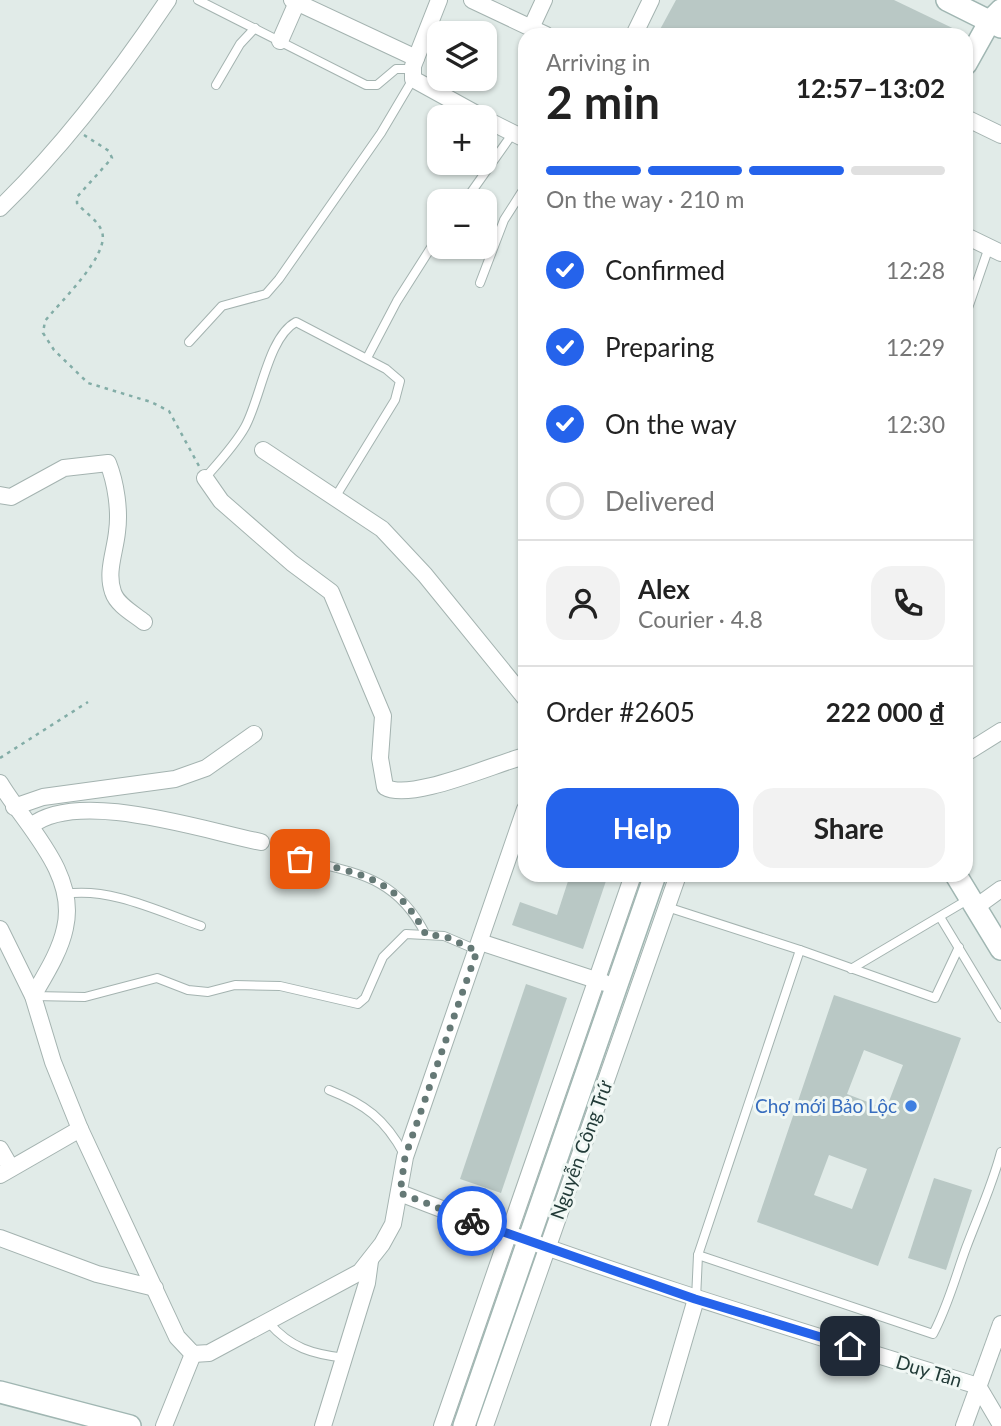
<!DOCTYPE html>
<html lang="en">
<head>
<meta charset="utf-8">
<style>
  :root { --surface:#fff; --page:#f2f2f2; --text:#222; --muted:#767676; --line:#e0e0e0; --accent:#2563eb }
  body { margin:0; font-family:Lato,sans-serif; background:var(--page); color:var(--text); height:100vh; display:flex; flex-direction:column; font-size:26px; white-space:nowrap }
  * { box-sizing:border-box; margin:0 }
  p { font-size:23px; color:var(--muted) }
  .icon { flex:none; width:38px; height:38px; fill:none; stroke:currentColor; stroke-width:2; stroke-linecap:round; stroke-linejoin:round }
  .map { position:relative; flex:1; overflow:hidden }
  .panel { position:absolute; left:518px; top:28px; width:455px; height:854px; display:flex; flex-direction:column; background:var(--surface); border-radius:21px; box-shadow:0 2px 5px #0004 }
  .panel>* { flex:none }
  .buttons { position:absolute; left:427px; top:21px; display:grid; gap:14px }
  .buttons a { display:grid; place-items:center; width:70px; height:70px; border-radius:14px; background:var(--surface); box-shadow:0 2px 5px #0004; font-size:35px }
  .pin { position:absolute; display:grid; place-items:center; width:60px; height:60px; color:#fff; margin:-30px; border-radius:14px; box-shadow:0 4px 10px #0006 }
  .courier { position:absolute; display:grid; place-items:center; width:70px; height:70px; margin:-35px; border:5px solid #2563eb; border-radius:50%; background:#fff; color:#222; box-shadow:0 2px 9px #0007 }
  .overview em { font-style:normal; font-weight:700 }
  .overview div { display:flex; flex-direction:column-reverse }
  .overview { display:flex; align-items:center; justify-content:space-between; height:119px; padding:0 28px }
  h1 { font-size:46px; font-weight:700; line-height:52px }
  .bar { display:grid; grid-template-columns:repeat(4,1fr); gap:10px 7px; align-content:center; height:84px; padding:0 28px }
  .bar i { height:9px; border-radius:5px; background:var(--line) }
  .bar .current { background:var(--accent) }
  .bar p { grid-column:span 4 }
  .line { display:flex; align-items:center; gap:18px; padding:0 28px; border-top:2px solid var(--line) }
  .line div { flex:1 }
  .round { display:grid; place-items:center; flex:none; width:74px; height:74px; border-radius:21px; background:var(--page) }
  ol { padding:0 28px; list-style:none }
  li { display:flex; align-items:center; gap:21px; height:77px }
  li p { margin-inline-start:auto }
  li .icon { padding:7px; border-radius:50%; background:var(--accent); color:#fff; stroke-width:4 }
  li:last-child { color:var(--muted) }
  li i { width:38px; height:38px; border:4px solid var(--line); border-radius:50% }
  .cta { display:flex; gap:14px; margin-top:auto; padding:14px 28px }
  .cta a { flex:1; height:80px; border-radius:21px; background:var(--accent); color:#fff; font-size:28px; font-weight:700; line-height:80px; text-align:center }
  .cta a+a { background:var(--page); color:var(--text) }
  .map>svg:first-child { display:block }
</style>
</head>
<body>
<div class="map">
<svg width="1001" height="1426" viewBox="0 0 1001 1426">
  <rect width="100%" height="100%" fill="#e1ebe8"/>
  <g fill="#b9c8c5" fill-rule="evenodd">
    <path d="M676 0H894L967 35H657Z"/>
    <path d="M570 875H608L583 949 512 925 520 902 557 915Z"/>
    <path d="M526 984 567 998 501 1193 460 1179Z"/>
    <path d="M834 995 961 1038 878 1266 757 1222ZM864 1050 903 1065 886 1109 847 1094ZM829 1155 867 1169 852 1209 814 1195Z"/>
    <path d="M934 1178 972 1190 946 1270 908 1258Z"/>
  </g>
  <g fill="none" stroke-linecap="round" stroke-linejoin="round">
    <defs>
      <g id="lane">
        <path d="M198 0 366 85H377L396 69H413"/>
        <path d="M216 85 240 44 255 28"/>
        <path d="M465 201 513 133"/>
        <path d="M480 283 504 220 525 187"/>
        <path d="M966 314 989 247"/>
        <path d="M189 342 222 306 266 294 279 279 381 133 413 79"/>
        <path d="M367 358 397 301 439 235"/>
        <path d="M205 478C219 462 235 445 245 427 261 398 268 337 296 322L386 369 400 381 395 400 336 496"/>
        <path d="M300 859C357 873 397 877 426 935"/>
        <path d="M65 894C110 887 158 911 201 926"/>
        <path d="M667 907 800 950"/>
        <path d="M940 917 1001 1018"/>
        <path d="M851 969 969 899"/>
        <path d="M33 996 85 997 157 978 188 990 208 992 235 985 280 986 358 1004 365 998 383 957 406 934 444 936 477 950"/>
        <path d="M329 1090C365 1104 385 1119 404 1154"/>
        <path d="M698 1255 933 1334C948 1306 955 1278 966 1248 978 1216 992 1186 1001 1152"/>
        <path d="M696 1299 698 1255 800 950 935 998 959 947"/>
        <path d="M269 1323C291 1348 312 1354 345 1358"/>
      </g>
      <g id="street">
        <path d="M292 0 416 58"/>
        <path d="M439 0 413 66V79L482 117"/>
        <path d="M472 0 546 35"/>
        <path d="M531 28 544 0"/>
        <path d="M634 35 651 0"/>
        <path d="M280 41 298 0"/>
        <path d="M966 118 1001 135"/>
        <path d="M485 119 525 139"/>
        <path d="M0 208C63 147 119 73 168 0"/>
        <path d="M966 236 1001 253"/>
        <path d="M263 450 382 529 425 575 525 698"/>
        <path d="M205 478 221 501 292 563 331 592 383 716 380 758 385 787C410 802 494 764 525 756"/>
        <path d="M0 495 11 497 64 468 108 463C116 483 120 511 117 532 115 552 106 572 113 592 117 605 134 614 144 622"/>
        <path d="M966 753 1001 731"/>
        <path d="M0 783C25 825 78 873 65 928 60 952 45 975 33 996"/>
        <path d="M14 807 43 797 175 779 206 768 254 734"/>
        <path d="M31 826C78 788 205 831 261 842"/>
        <path d="M976 907 1001 889"/>
        <path d="M0 929 33 996 53 1062 80 1129 177 1337 193 1354 209 1353 360 1272 382 1244 393 1224 405 1157 525 809"/>
        <path d="M480 942 605 983"/>
        <path d="M0 1149 11 1168"/>
        <path d="M0 1175 80 1129"/>
        <path d="M400 1193C589 1267 783 1326 978 1386L1001 1425"/>
        <path d="M0 1238 97 1274 155 1288"/>
        <path d="M164 1426 193 1354"/>
        <path d="M323 1426 367 1283 370 1261"/>
        <path d="M442 1426 633 875"/>
        <path d="M485 1426 678 875"/>
        <path d="M659 1426 696 1299"/>
        <path d="M964 1426 1001 1324"/>
      </g>
      <g id="secondary">
        <path d="M947 0 1001 27"/>
        <path d="M966 64 990 21 1001 10"/>
        <path d="M956 875 1001 949"/>
        <path d="M0 1392 130 1426"/>
        <path d="M464 1426 655 875"/>
      </g>
    </defs>
    <use href="#lane" stroke="#a4b3b0" stroke-width="10"/>
    <use href="#street" stroke="#a4b3b0" stroke-width="18"/>
    <use href="#secondary" stroke="#a0b6b2" stroke-width="24"/>
    <g stroke="#83ada7" stroke-width="2.5" stroke-dasharray="3.5 5" stroke-linecap="butt">
      <path d="M84 135 109 151 112 158 77 197V203C84 212 99 221 102 232 110 255 59 303 45 321L43 333 54 350 88 383 151 402 169 411 199 466"/>
      <path d="M0 758 88 702"/>
    </g>
    <use href="#lane" stroke="#fff" stroke-width="8"/>
    <use href="#street" stroke="#fff" stroke-width="16"/>
    <use href="#secondary" stroke="#fff" stroke-width="21"/>
  </g>
  <g fill="none" stroke-linecap="round" stroke-linejoin="round">
    <path stroke="#657976" stroke-width="7" stroke-dasharray="0 12.6" d="M300 859C358 873 397 877 426 935L444 936 477 951 405 1157 400 1193 472 1221"/>
    <path stroke="#2563eb" stroke-width="9" d="M472 1221 695 1299 850 1346"/>
  </g>
  <circle fill="#3f7fe0" stroke="#f1f8f5" stroke-width="2.5" cx="911" cy="1106" r="7"/>
  <g text-anchor="middle" stroke-width="6" stroke-linejoin="round" paint-order="stroke">
    <g font-size="19" fill="#366cbe" stroke="#f1f8f5" text-anchor="end">
      <text x="897" y="1113">Chợ mới Bảo Lộc</text>
    </g>
    <g font-size="19" fill="#223b38" stroke="#f1f8f5">
      <text transform="translate(581 1150) rotate(-70)" y="7">Nguyễn Công Trứ</text>
      <text transform="translate(929 1371) rotate(17)" y="7">Duy Tân</text>
    </g>
  </g>
</svg>
<div class="buttons">
<a><svg class="icon" aria-label="layers" viewBox="0 0 24 24"><path d="M12 4l9 5-9 5-9-5zM3 14l9 5 9-5"/></svg></a>
<a>+</a>
<a>−</a>
</div>
<div class="pin" style="left:300px;top:859px;background:#ea580c"><svg class="icon" aria-label="bag" viewBox="0 0 24 24"><path d="M5 8h14l-1 12H6zM9 8a3 3 0 0 1 6 0"/></svg></div>
<div class="pin" style="left:850px;top:1346px;background:#1f2937"><svg class="icon" aria-label="home" viewBox="0 0 24 24"><path d="M3 11l9-7 9 7M6 9v11h12V9"/></svg></div>
<div class="courier" style="left:472px;top:1221px"><svg class="icon" aria-label="bike" viewBox="0 0 24 24"><circle cx="6" cy="16" r="4"/><circle cx="18" cy="16" r="4"/><path d="M6 16l4-8h5l3 8M10 8l3 8H6M13 5h3"/></svg></div>
<section class="panel">
<div class="overview"><div><h1>2 min</h1><p>Arriving in</p></div><em>12:57–13:02</em></div>
<div class="bar"><i class="current"></i><i class="current"></i><i class="current"></i><i></i><p>On the way · 210 m</p></div>
<ol>
<li><svg class="icon" aria-label="check" viewBox="0 0 24 24"><path d="M5 12l5 5 9-10"/></svg>Confirmed<p>12:28</p></li>
<li><svg class="icon" aria-label="check" viewBox="0 0 24 24"><path d="M5 12l5 5 9-10"/></svg>Preparing<p>12:29</p></li>
<li><svg class="icon" aria-label="check" viewBox="0 0 24 24"><path d="M5 12l5 5 9-10"/></svg>On the way<p>12:30</p></li>
<li><i></i>Delivered</li>
</ol>
<div class="line" style="height:126px"><a class="round"><svg class="icon" aria-label="person" viewBox="0 0 24 24"><circle cx="12" cy="8" r="4"/><path d="M4 21q1-7 8-7t8 7"/></svg></a><div><b>Alex</b><p>Courier · 4.8</p></div><a class="round"><svg class="icon" aria-label="phone" viewBox="0 0 24 24"><path d="M5 4h4l2 5-3 2q2 4 5 5l2-3 5 2v4C11 20 4 13 5 4z"/></svg></a></div>
<div class="line" style="height:91px"><div>Order #2605</div><b>222 000 ₫</b></div>
<div class="cta"><a>Help</a><a>Share</a></div>
</section>
</div>
</body>
</html>
